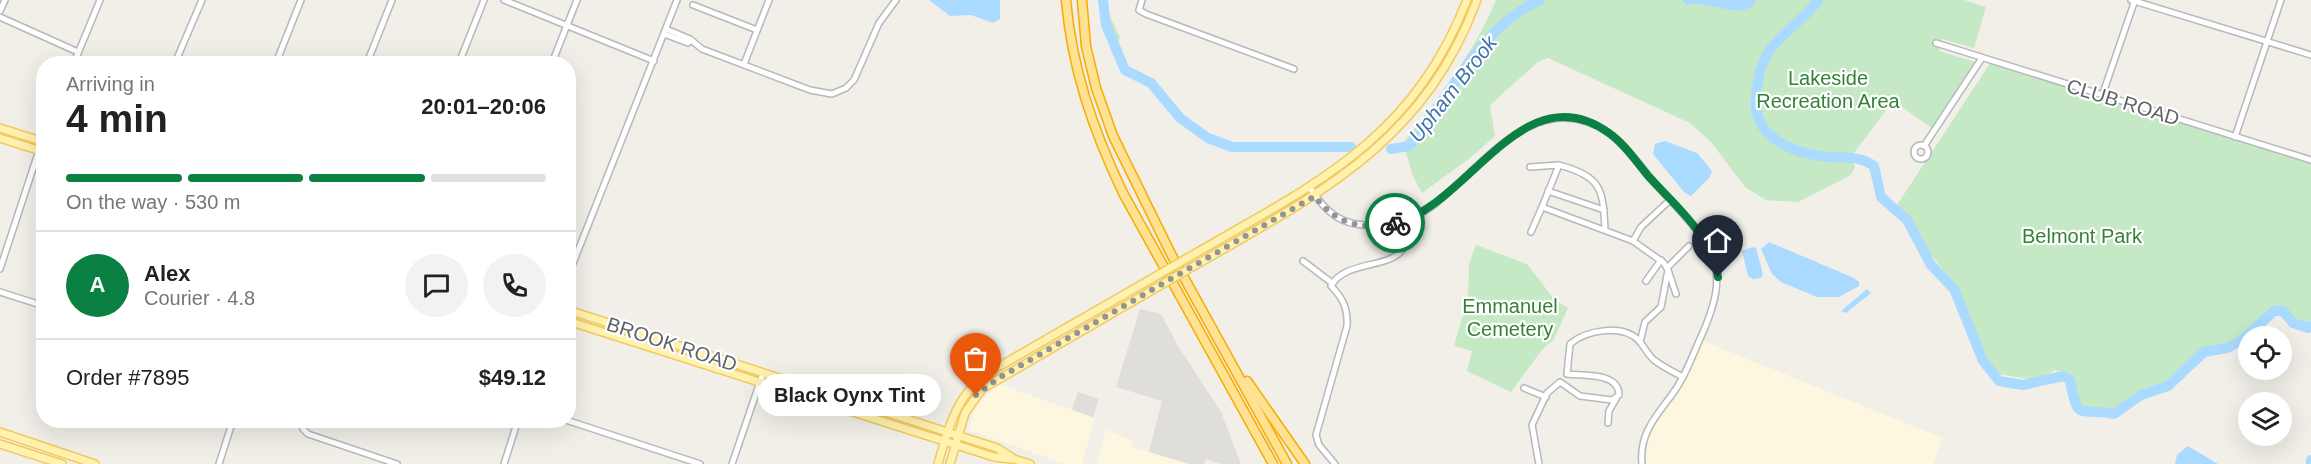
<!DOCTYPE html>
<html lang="en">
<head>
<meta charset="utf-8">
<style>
  :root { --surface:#fff; --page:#f2f2f2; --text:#222; --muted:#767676; --line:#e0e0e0; --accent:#0b8043 }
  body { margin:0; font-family:Helvetica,sans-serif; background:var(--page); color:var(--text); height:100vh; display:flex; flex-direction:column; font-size:22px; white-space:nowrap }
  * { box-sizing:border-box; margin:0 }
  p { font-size:20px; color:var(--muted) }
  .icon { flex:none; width:33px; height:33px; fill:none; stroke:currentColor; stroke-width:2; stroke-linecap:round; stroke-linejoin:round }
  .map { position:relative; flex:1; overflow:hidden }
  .panel { position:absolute; left:36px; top:56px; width:540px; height:372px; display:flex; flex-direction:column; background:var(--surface); border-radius:24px; box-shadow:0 6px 24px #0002 }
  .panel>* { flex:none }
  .tools { position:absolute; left:2238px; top:326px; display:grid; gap:12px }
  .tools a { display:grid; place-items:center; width:54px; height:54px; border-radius:50%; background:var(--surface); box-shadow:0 6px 24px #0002; font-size:30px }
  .pin { position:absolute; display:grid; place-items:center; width:51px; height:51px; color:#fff; margin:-62px -26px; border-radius:50% 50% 50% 0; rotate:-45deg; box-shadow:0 0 6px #0007 }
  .pin .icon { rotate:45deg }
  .courier { position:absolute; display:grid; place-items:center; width:60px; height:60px; margin:-30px; border:4px solid #0b8043; border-radius:50%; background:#fff; color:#222; box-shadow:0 2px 8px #0007 }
  .bubble { position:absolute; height:42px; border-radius:21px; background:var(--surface); box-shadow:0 6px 24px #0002; font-size:20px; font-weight:600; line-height:42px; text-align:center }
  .summary em { font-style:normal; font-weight:600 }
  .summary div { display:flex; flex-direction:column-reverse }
  .summary { display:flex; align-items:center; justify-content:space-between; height:102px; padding:0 30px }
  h1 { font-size:39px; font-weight:600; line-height:45px }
  .bar { display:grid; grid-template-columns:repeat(4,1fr); gap:9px 6px; align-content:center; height:72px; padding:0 30px }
  .bar i { height:8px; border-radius:4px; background:var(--line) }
  .bar .selected { background:var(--accent) }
  .bar p { grid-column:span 4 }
  .line { display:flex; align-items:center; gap:15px; padding:0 30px; border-top:2px solid var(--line) }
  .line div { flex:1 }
  .round { display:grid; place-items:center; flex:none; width:63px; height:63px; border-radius:32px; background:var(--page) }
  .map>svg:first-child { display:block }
</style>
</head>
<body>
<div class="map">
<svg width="2311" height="464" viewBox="0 0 2311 464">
  <rect width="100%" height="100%" fill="#f1efe8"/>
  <g fill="#fef7e0">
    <path d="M1700 340 1943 438 1933 464H1642L1645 434 1679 385Z"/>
    <path d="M998 384 1095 418 1082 464H1066L968 430 976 405Z"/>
    <path d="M1106 430 1133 441 1132 447 1189 464H1096Z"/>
  </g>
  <g fill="#e0deda">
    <path d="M1140 309 1161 314 1178 346 1221 412 1241 464H1221L1206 459 1204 464H1189L1149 452 1162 401 1116 387Z"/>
    <path d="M1078 392 1099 399 1093 417 1072 410Z"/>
  </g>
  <g fill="#c5e8c5">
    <path d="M1101 0H1105L1110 17 1120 37 1116 48 1108 33Z"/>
    <path d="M1496 0H1964L1986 7 1974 48 1942 39 1939 51 1975 62 1932 128 1893 101 1851 157 1855 167 1851 175 1798 202 1766 200 1745 187 1711 142 1690 123 1548 58 1538 62 1490 105 1495 136 1470 158 1422 193 1413 176 1403 143C1438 98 1474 54 1496 0Z"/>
    <path d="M1991 62 2311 164V330H2307L2283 309 2243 333 2229 345 2211 347 2156 395 2138 398 2107 411 2079 410C2067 400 2081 372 2054 370L2040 381 1999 374 1991 368 1975 339 1953 283 1895 208Z"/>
    <path d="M1476 245 1527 264 1554 299 1568 308 1554 339 1541 351 1511 392 1467 371 1472 351 1454 346 1468 297 1469 264Z"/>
  </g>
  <g fill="#aadaff">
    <path d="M929 0H1000V19L993 23 971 15 950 16Z"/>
    <path d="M1682 0H1756L1752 7C1731 17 1713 1 1687 5Z"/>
    <path d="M1665 141 1697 153 1712 171 1709 178 1691 196 1684 192 1653 154 1655 144Z"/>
    <path d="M1769 242 1854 278 1859 282V286L1839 297H1817L1781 282 1772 274 1761 249Z"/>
    <path d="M1752 247 1756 248 1763 274 1761 278 1753 279 1748 276 1742 251Z"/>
    <path d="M1867 289 1871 293 1846 313 1841 311Z"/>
    <path d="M2188 446 2218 464H2175L2177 455Z"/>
  </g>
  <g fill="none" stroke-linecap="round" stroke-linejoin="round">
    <g stroke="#aadaff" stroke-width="10">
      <path d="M1103 0 1106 25 1125 70 1151 83 1180 118 1208 138 1232 147H1351"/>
      <path d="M1818 0C1805 20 1783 31 1770 50 1760 64 1757 82 1756 98 1752 139 1796 154 1830 157 1846 158 1861 156 1874 166L1881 197 1907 220 1931 265 1954 289 1983 361 1999 381 2023 385 2063 376 2070 380C2078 425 2080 406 2114 414L2141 395 2168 386 2204 352 2227 348 2242 340 2274 311H2283L2293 323 2308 328 2311 326"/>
      <path d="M1391 149 1409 146 1420 135C1454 86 1484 25 1540 0"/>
      <path d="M2311 464V460"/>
    </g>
    <defs>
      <g id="minor">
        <path d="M504 0 654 61"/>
        <path d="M1142 0 1139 10 1146 14 1294 69"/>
        <path d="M2131 0 2311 55"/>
        <path d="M693 5 757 30"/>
        <path d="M0 11 5 0"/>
        <path d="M0 17 78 52"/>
        <path d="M666 29 690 39 702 49 810 90 832 94 846 88 854 80 879 23 896 0"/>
        <path d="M664 34 688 43 690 41"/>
        <path d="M1936 43 2311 160"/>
        <path d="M74 63 100 0"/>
        <path d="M175 63 202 0"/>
        <path d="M276 63 301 0"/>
        <path d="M367 63 392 0"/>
        <path d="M459 63 484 0"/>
        <path d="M552 63 577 0"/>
        <path d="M744 64 769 0"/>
        <path d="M2102 96 2135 0"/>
        <path d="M2235 137 2281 0"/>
        <circle cx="1921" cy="152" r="7"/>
        <path d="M1924 146 1982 58"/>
        <path d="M1530 167 1559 165"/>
        <path d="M1310 188C1327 214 1343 227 1375 225 1395 224 1415 219 1431 207 1479 172 1529 92 1597 126 1623 139 1642 169 1661 190 1712 246 1735 263 1700 339 1691 359 1684 379 1671 396 1655 417 1639 435 1642 464"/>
        <path d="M1548 191 1604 210"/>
        <path d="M1605 230C1603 189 1602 177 1559 165L1542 207 1633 241"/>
        <path d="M1531 232 1542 207"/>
        <path d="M1303 261 1332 283"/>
        <path d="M1667 268 1689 246"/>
        <path d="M0 269 44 135"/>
        <path d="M1668 270 1676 294"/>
        <path d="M568 276 677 0"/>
        <path d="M1646 281 1661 260"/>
        <path d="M0 292 44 306"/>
        <path d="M1640 342 1645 322 1661 307 1668 270 1664 263 1633 241 1641 227 1670 200"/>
        <path d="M1524 388 1546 397"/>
        <path d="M303 420V429L308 434 397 464"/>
        <path d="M566 420 700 464"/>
        <path d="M1608 423 1609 411 1616 399"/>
        <path d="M219 464 233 420"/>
        <path d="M504 464 518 420"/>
        <path d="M732 464 763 373"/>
        <path d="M1335 464 1319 445 1316 435 1347 326C1348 309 1343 298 1331 286 1349 252 1420 278 1404 221"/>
        <path d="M1539 464 1532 425 1547 393 1560 382 1580 396 1612 400 1619 395C1619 372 1583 376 1567 374L1570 344C1586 330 1624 323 1640 342 1645 348 1648 355 1654 360 1663 367 1673 372 1683 377"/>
      </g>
      <g id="major">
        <path d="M0 128 44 142"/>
        <path d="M0 138 44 152"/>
        <path d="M1196 253C1317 183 1412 140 1467 0"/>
        <path d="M1201 262C1323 192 1425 140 1477 0"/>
        <path d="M568 310 997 448 1014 459 1030 464"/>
        <path d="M568 321 994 457 1011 459"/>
        <path d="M0 432 95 464"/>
        <path d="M0 444 62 464"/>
        <path d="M938 464C948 429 956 396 986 374L1144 283"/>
        <path d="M950 464 965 413 982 389 1149 292"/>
      </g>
      <g id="highway">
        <path d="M1066 0C1072 69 1093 130 1123 193L1273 464"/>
        <path d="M1082 0 1086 46 1096 88 1113 136 1171 254 1287 464"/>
        <path d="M1247 381 1305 464"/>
      </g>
    </defs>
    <use href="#minor" stroke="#b5b8bc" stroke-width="8"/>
    <use href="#major" stroke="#f2c960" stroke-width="10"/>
    <use href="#highway" stroke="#f9ab00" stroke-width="11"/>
    <use href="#minor" stroke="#fff" stroke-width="5"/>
    <use href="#major" stroke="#fff2af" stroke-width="7"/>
    <use href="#highway" stroke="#fde293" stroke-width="8"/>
    <defs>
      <g id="major-bridge">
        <path d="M1144 283 1196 253"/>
        <path d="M1149 292 1201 262"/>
      </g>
    </defs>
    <use href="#major-bridge" stroke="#f2c960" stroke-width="10" stroke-linecap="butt"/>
    <use href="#major-bridge" stroke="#fff2af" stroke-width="7"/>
  </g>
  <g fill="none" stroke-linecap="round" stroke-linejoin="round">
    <path stroke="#929495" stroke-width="6" stroke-dasharray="0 10.8" d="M976 395 999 378 1315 196C1335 224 1361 230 1395 223"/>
    <path stroke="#0b8043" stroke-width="8" d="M1395 223C1469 206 1523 71 1609 133 1625 144 1637 163 1649 177 1676 206 1712 236 1718 277"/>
  </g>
  <g text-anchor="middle" stroke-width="4.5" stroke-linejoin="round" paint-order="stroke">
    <g font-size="20" fill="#348238" stroke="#fff">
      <text x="1828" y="85">Lakeside<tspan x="1828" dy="23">Recreation Area</tspan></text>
      <text x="2082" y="243">Belmont Park</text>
      <text x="1510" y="313">Emmanuel<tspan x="1510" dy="23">Cemetery</tspan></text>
    </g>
    <g font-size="20" fill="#5f6368" stroke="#fff">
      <text transform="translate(2123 102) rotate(17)" y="7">CLUB ROAD</text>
      <text transform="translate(672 344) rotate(18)" y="7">BROOK ROAD</text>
    </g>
    <g font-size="21" font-style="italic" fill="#4174aa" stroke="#fff">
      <text transform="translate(1453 89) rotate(-52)" y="7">Upham Brook</text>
    </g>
  </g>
</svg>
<div class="tools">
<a><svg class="icon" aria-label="locate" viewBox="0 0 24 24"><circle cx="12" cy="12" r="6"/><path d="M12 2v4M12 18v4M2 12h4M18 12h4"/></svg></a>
<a><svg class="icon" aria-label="layers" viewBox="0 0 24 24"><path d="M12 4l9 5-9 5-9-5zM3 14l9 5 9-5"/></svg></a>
</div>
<div class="pin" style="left:976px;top:395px;background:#ea580c"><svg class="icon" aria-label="bag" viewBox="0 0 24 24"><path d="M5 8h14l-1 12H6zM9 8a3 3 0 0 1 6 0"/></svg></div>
<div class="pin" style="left:1718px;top:277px;background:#1f2937"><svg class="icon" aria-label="home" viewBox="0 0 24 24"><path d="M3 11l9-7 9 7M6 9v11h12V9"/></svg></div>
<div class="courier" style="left:1395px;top:223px"><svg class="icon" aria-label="bike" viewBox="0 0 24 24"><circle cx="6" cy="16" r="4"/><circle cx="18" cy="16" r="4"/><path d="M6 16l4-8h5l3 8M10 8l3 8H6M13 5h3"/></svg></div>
<div class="bubble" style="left:758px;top:374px;width:183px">Black Oynx Tint</div>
<section class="panel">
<div class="summary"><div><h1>4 min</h1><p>Arriving in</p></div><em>20:01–20:06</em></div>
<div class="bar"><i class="selected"></i><i class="selected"></i><i class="selected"></i><i></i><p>On the way · 530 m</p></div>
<div class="line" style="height:108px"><b class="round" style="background:var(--accent);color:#fff">A</b><div><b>Alex</b><p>Courier · 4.8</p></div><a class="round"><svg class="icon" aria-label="chat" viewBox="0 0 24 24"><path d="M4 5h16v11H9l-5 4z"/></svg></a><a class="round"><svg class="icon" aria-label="phone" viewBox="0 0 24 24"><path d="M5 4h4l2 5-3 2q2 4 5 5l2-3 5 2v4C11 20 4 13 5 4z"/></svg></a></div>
<div class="line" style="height:78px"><div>Order #7895</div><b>$49.12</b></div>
</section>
</div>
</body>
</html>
